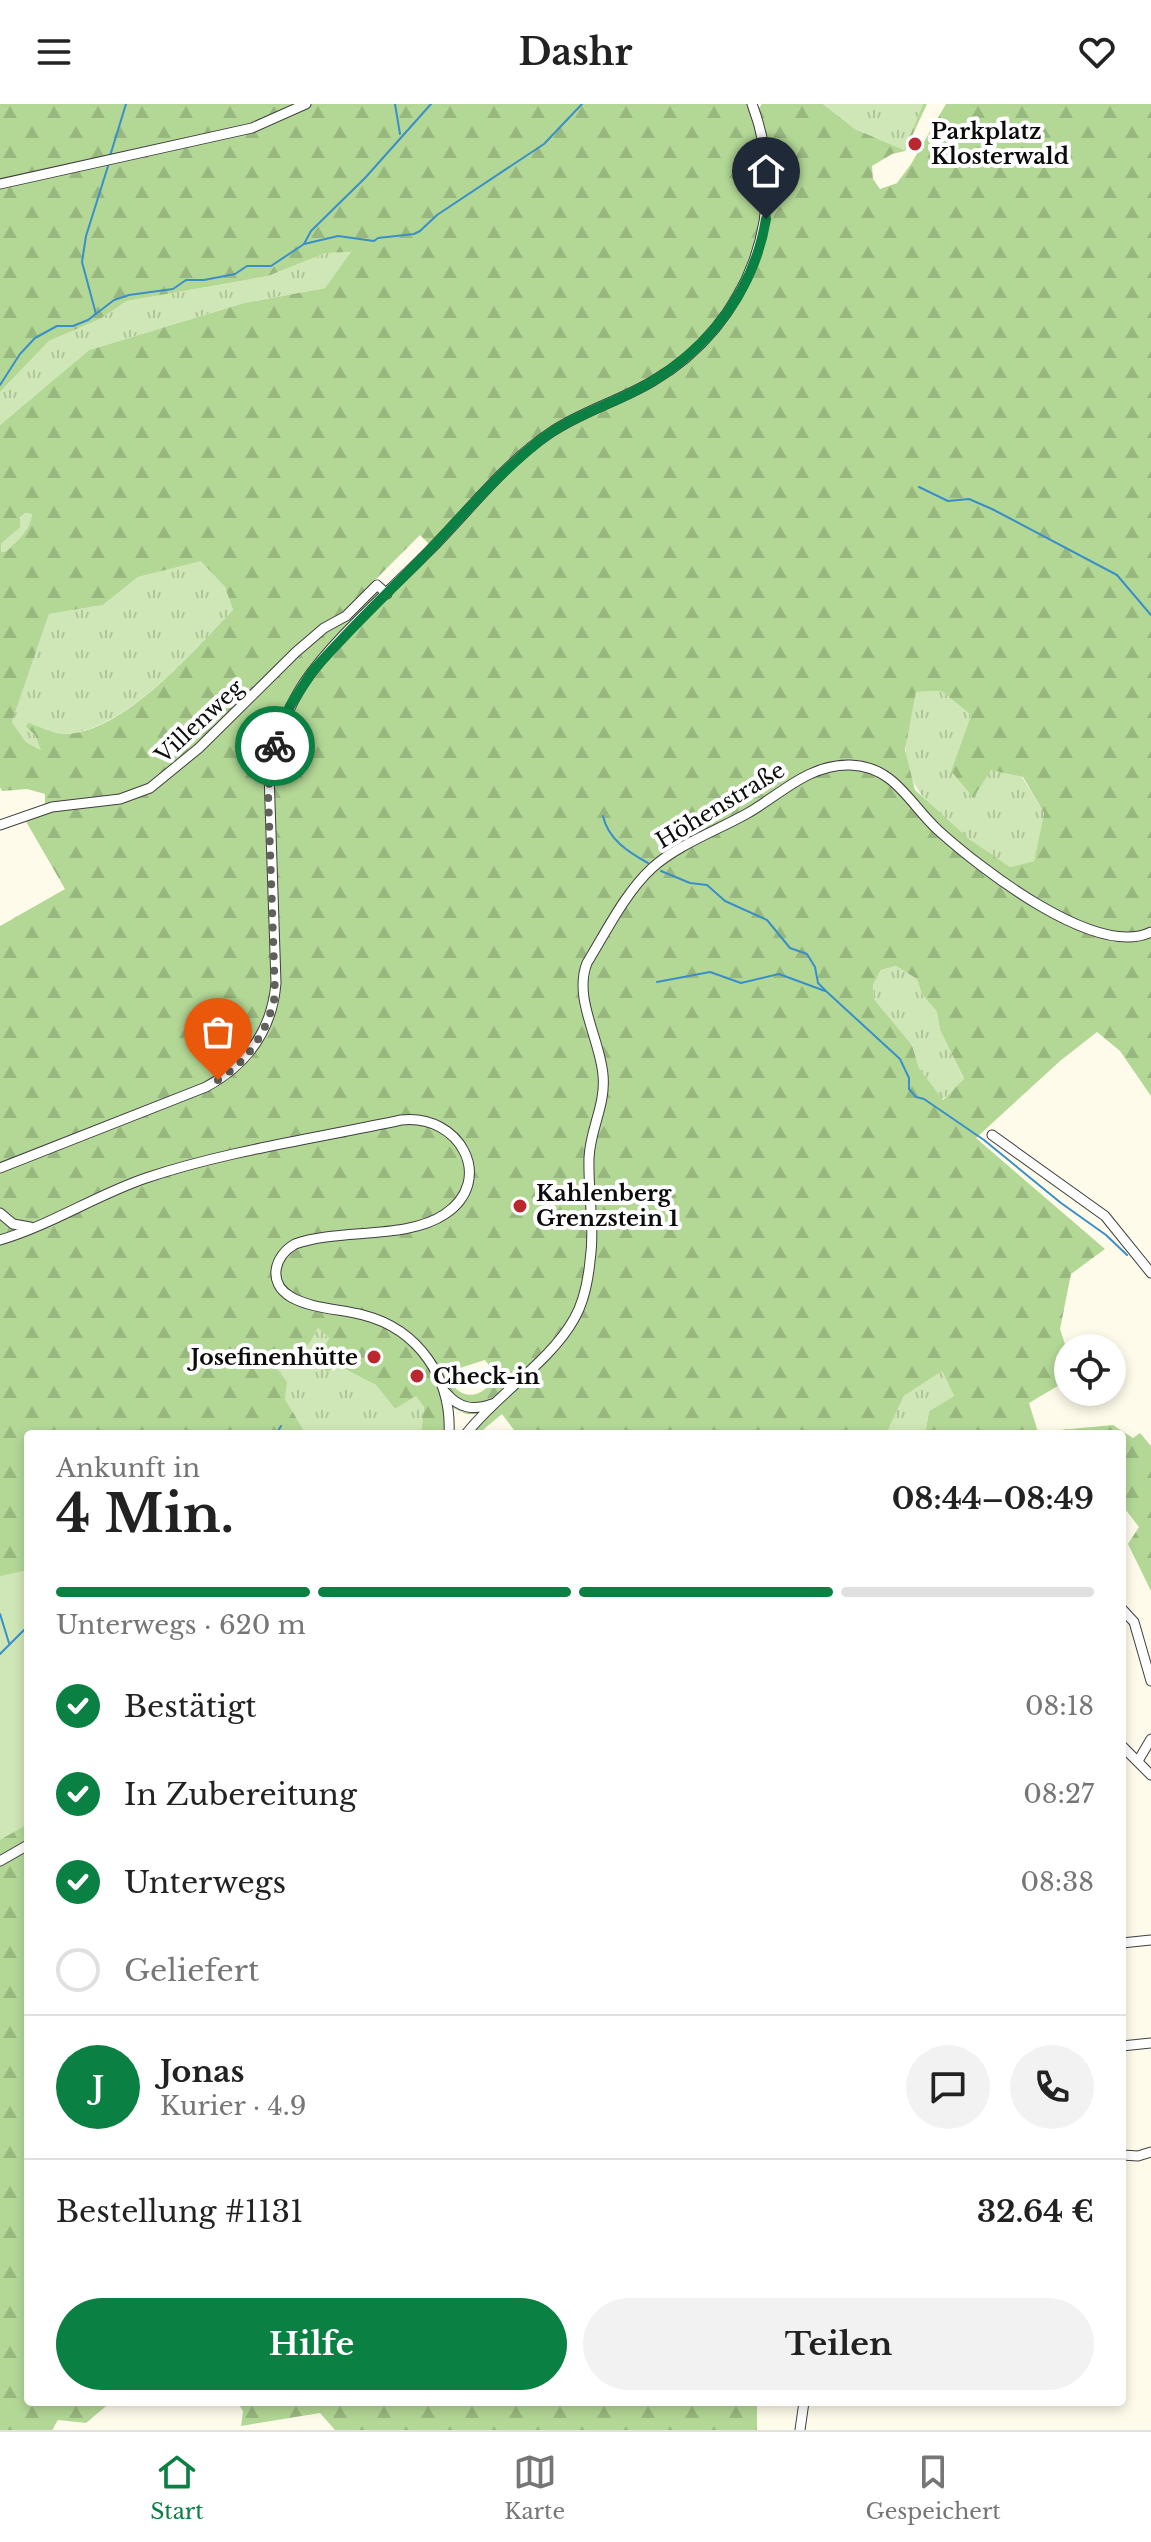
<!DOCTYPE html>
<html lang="de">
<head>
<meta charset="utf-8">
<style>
  :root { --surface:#fff; --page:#f2f2f2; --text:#222; --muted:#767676; --line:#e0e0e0; --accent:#0b8043 }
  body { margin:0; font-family:"Libre Baskerville",serif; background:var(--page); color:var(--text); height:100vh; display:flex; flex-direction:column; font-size:30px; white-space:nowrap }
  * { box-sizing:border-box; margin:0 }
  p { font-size:26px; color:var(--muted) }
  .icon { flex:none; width:44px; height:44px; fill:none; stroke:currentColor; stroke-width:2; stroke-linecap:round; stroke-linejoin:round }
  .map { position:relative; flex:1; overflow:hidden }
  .drawer { position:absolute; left:24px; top:1326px; width:1102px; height:976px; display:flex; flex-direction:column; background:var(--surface); border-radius:8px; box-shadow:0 4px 12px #0003 }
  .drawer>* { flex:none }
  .fabs { position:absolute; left:1054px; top:1230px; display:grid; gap:16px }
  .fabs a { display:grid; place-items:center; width:72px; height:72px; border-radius:50%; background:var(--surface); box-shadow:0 4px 12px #0003; font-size:40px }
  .pin { position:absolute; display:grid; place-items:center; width:68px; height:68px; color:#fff; margin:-82px -34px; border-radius:50% 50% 50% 0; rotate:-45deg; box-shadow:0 0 8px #0007 }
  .pin .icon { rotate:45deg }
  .courier { position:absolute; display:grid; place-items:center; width:80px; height:80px; margin:-40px; border:6px solid #0b8043; border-radius:50%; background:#fff; color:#222; box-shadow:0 2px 10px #0007 }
  .overview em { font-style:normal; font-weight:800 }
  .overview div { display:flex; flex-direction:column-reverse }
  .overview { display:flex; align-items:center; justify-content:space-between; height:136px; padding:0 32px }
  h1 { font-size:52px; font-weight:800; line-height:60px }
  .bar { display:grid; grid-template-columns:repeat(4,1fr); gap:12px 8px; align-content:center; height:96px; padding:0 32px }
  .bar i { height:10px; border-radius:6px; background:var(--line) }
  .bar .selected { background:var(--accent) }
  .bar p { grid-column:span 4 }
  .line { display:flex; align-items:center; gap:20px; padding:0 32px; border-top:2px solid var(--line) }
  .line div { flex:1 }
  .round { display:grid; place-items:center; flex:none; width:84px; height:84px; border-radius:42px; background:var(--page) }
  ol { padding:0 32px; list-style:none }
  li { display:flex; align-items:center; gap:24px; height:88px }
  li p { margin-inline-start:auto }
  li .icon { padding:8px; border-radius:50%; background:var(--accent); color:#fff; stroke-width:4 }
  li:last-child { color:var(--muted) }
  li i { width:44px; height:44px; border:4px solid var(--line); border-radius:50% }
  .cta { display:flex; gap:16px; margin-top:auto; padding:16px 32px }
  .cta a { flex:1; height:92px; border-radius:48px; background:var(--accent); color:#fff; font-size:32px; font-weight:800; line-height:92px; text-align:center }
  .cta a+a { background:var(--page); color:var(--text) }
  header { display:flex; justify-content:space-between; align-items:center; height:104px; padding:0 32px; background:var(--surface); font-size:36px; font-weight:800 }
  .menu { display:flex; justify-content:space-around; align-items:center; height:112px; border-top:2px solid var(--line); background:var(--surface); font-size:22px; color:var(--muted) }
  .menu a { display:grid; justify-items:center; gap:4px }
  .menu .selected { color:var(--accent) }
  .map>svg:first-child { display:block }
</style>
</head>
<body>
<header><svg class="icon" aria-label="menu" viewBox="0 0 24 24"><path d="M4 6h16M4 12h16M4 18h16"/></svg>Dashr<svg class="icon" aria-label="heart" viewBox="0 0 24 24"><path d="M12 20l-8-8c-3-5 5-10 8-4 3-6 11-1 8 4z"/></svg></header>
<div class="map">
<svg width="1151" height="2326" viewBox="0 0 1151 2326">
  <defs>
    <pattern id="grass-tufts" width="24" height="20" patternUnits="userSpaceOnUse" patternTransform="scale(2)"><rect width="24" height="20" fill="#cfe7b6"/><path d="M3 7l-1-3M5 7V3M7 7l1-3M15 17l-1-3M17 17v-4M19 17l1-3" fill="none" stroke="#b1c59b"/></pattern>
    <pattern id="forest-firs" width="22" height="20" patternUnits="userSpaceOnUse" patternTransform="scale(2)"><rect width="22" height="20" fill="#b3d896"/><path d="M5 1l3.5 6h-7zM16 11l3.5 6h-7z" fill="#99b880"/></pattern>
  </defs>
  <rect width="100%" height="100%" fill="#fffbeb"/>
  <g fill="url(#grass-tufts)">
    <path d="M823 0H923L904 46 855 25Z"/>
    <path d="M352 148 325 184 244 199 89 246 0 321V288L49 237 100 215 127 197 268 172 326 149Z"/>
    <path d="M25 409 32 410C30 427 17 437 6 449L1 448V440L19 423 20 415Z"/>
    <path d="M202 456 225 483 233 506C193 547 123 630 62 630 51 630 37 625 26 623L35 631 43 647 26 638 12 618 49 510 103 501 138 473Z"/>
    <path d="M941 587 971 611 951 667 972 693 991 665 1022 673 1044 709 1034 757 1010 763C972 737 901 696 906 643 907 625 913 606 916 588Z"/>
    <path d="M896 862 917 875 922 890 937 908 940 926 964 976 942 996 919 964 912 941 874 895 873 881 881 866Z"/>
    <path d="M318 1224 329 1234 320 1251 333 1267 339 1262 376 1281 395 1305 416 1291 424 1303 421 1330H306L285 1295 275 1262 293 1257Z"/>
    <path d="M942 1267 954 1292 929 1307 925 1330H886L904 1292Z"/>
  </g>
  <g fill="url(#forest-firs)" fill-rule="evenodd">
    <path d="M0 0H757L759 4 762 0H823L855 25 904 46 923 0H927L905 47 892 50 872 62 873 75 880 85 897 79 911 60 946 0H1151V992L1120 947 1097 928 1060 957 976 1034 1105 1145 1071 1170 1060 1225 1068 1249V1276L1029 1299 1038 1328 1113 1321 1133 1334 1140 1329 1151 1342V1487L1128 1440 1139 1423 1122 1401V1330H925L929 1307 954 1292 942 1267 904 1292 886 1330H517L502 1310 478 1330H462L479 1310H466L453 1304V1330H421L424 1303 416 1292 395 1305 376 1281 339 1262 327 1268 319 1260 320 1251 329 1234 318 1224C305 1248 301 1254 275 1262L287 1278 285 1295 306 1330H28V2298H111L86 2319 58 2316 52 2326H0V822L65 785 24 714 45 707V690L27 685 2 687 0 683V321L89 246 244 199 325 184 351 148 326 149 268 172 127 197 100 215 49 237 0 288ZM25 409 32 410C30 427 17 437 6 448H1V440L20 423V414ZM420 431 429 440 378 490 372 481 374 477ZM201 457 225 483 233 506C193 547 123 630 64 630 53 630 39 622 28 619L26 623 35 631 41 646 26 638 12 618 49 510 103 501 138 473ZM941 587 971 611 951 667 973 694 991 666 1023 673 1044 709 1034 757 1010 763 969 735 915 686 905 646 916 588ZM896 862 917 875 922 890 937 908 940 926 964 975 943 996 919 964 912 941 874 895 873 881 881 866ZM485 1256 497 1272C478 1299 459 1296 444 1269Z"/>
    <path d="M237 2298H757V2326H335L320 2309 241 2322 243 2307Z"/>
  </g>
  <path fill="#cfe7b6" d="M28 1466V1720L0 1736V1472Z"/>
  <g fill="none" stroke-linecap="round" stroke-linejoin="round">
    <g stroke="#3a8fc9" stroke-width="2">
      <path d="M395 0 400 30"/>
      <path d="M110 52 126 0"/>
      <path d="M304 140 311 127 365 74 431 0"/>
      <path d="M96 210 82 158 86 132 109 59"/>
      <path d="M0 281 20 250 35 234 57 222H73L88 216 114 196 129 191 173 185 186 176H204L235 170 247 162H271L304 140 338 132 374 137 378 134 414 130 420 127 437 111 544 40 582 0"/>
      <path d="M919 383 948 397 969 395 992 405 1117 471 1151 511"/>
      <path d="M603 712C608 735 628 748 648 759"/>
      <path d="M661 767 690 779 707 781 725 797 767 816 790 844 807 850 815 863 818 879 827 888 900 955 909 974V985L916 993 924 995 984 1036 1061 1099 1106 1131 1127 1151"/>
      <path d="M657 878 710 868 741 879 779 870 825 887"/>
      <path d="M276 1330 281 1322"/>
      <path d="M0 1510 9 1539"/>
      <path d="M0 1550 24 1526 28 1525"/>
    </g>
    <defs>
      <g id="minor">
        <path d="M0 80 252 24 306 0"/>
        <path d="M0 721 52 703 120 695 150 684 199 644 296 548 324 524 346 512 377 481 387 490"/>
        <path d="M992 1031 1105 1112 1151 1169"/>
        <path d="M0 1064 206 983C248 960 272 926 276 879L269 669C275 637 286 607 304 579 334 534 390 487 429 447 468 408 504 360 550 329 582 307 620 297 653 277 750 220 792 105 752 0"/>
        <path d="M0 1109 13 1120 30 1123"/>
        <path d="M0 1136C51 1121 96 1091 146 1074 226 1047 318 1034 401 1016 460 1009 496 1076 445 1110 407 1136 339 1124 295 1140 274 1152 267 1179 291 1193 312 1205 341 1205 363 1211 418 1225 452 1274 449 1330"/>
        <path d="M446 1289C459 1304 473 1307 492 1300"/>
        <path d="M466 1330C497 1290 550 1258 574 1215 584 1198 588 1177 590 1157 595 1123 588 1089 589 1054 590 1025 606 1001 603 971 600 935 573 894 587 859 606 828 625 789 652 764 677 741 718 726 748 709 781 690 809 660 850 661 895 662 910 701 939 727 980 764 1096 855 1151 828"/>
        <path d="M1122 1505 1134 1518 1151 1577"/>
        <path d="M1122 1642 1151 1671"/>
        <path d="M1138 1657 1151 1635"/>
        <path d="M0 1757 28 1741"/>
        <path d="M1122 1839 1151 1836"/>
        <path d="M1122 1942 1151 1939"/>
        <path d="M1122 2051 1138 2052 1151 2048"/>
        <path d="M800 2326 804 2298"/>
      </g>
    </defs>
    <use href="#minor" stroke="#3f3f3f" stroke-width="11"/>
    <use href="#minor" stroke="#fff" stroke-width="9"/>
  </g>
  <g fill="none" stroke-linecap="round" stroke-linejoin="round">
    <path stroke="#61605a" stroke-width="8" stroke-dasharray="0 14.4" d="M218 976C249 956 268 927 275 891L268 687 275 642"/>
    <path stroke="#0b8043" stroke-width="10" d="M275 642 290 602 312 568C349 525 391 486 430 446 465 409 498 370 538 338 565 316 598 305 629 290 699 256 753 194 766 115"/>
  </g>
  <g fill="#b8282e" stroke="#fff" stroke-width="3">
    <circle cx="915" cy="40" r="8"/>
    <circle cx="520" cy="1102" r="8"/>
    <circle cx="374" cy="1253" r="8"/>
    <circle cx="417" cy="1272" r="8"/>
  </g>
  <g text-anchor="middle" stroke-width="8" stroke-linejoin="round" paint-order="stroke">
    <g font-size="22" font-weight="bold" fill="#0c0c0c" stroke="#fff" text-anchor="start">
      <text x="931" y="35">Parkplatz<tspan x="931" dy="25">Klosterwald</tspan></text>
      <text x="536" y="1097">Kahlenberg<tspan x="536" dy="25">Grenzstein 1</tspan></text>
      <text x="358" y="1261" text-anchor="end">Josefinenhütte</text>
      <text x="433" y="1280">Check-in</text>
    </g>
    <g font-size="22" fill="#0c0c0c" stroke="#fff">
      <text transform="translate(199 617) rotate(-43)" y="8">Villenweg</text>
      <text transform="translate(720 701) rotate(-31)" y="8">Höhenstraße</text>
    </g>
  </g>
</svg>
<div class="fabs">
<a><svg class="icon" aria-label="locate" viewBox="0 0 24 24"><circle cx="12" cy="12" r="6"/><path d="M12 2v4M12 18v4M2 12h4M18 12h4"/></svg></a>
</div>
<div class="pin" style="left:218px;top:976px;background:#ea580c"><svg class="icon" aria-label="bag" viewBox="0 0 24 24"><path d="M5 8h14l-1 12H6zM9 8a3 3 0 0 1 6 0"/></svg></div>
<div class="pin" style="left:766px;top:115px;background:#1f2937"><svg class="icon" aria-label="home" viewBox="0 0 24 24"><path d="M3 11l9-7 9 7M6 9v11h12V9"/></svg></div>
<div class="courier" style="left:275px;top:642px"><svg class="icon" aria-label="bike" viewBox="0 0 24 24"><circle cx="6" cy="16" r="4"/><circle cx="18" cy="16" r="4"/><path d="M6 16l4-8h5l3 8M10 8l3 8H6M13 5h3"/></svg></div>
<section class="drawer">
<div class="overview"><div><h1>4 Min.</h1><p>Ankunft in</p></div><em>08:44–08:49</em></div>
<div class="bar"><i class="selected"></i><i class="selected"></i><i class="selected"></i><i></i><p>Unterwegs · 620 m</p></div>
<ol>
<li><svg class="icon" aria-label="check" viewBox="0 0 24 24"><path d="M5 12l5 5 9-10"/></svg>Bestätigt<p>08:18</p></li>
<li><svg class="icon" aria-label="check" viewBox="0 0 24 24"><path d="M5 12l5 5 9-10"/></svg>In Zubereitung<p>08:27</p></li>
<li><svg class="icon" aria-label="check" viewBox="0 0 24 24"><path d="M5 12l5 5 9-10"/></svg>Unterwegs<p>08:38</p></li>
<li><i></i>Geliefert</li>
</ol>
<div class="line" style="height:144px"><b class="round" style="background:var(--accent);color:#fff">J</b><div><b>Jonas</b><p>Kurier · 4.9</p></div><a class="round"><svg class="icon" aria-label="chat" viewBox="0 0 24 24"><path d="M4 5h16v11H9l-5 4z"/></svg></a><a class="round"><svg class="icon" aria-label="phone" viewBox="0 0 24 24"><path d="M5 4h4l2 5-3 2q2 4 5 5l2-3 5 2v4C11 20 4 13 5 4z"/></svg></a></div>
<div class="line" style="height:104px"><div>Bestellung #1131</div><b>32.64 €</b></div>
<div class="cta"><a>Hilfe</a><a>Teilen</a></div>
</section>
</div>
<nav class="menu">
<a class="selected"><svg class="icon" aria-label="home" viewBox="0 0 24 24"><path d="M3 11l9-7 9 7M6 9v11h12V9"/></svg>Start</a>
<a><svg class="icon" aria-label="map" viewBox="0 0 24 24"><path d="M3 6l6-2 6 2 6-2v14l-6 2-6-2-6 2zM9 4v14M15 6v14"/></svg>Karte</a>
<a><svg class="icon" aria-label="saved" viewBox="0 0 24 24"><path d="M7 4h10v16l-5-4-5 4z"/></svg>Gespeichert</a>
</nav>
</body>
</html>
